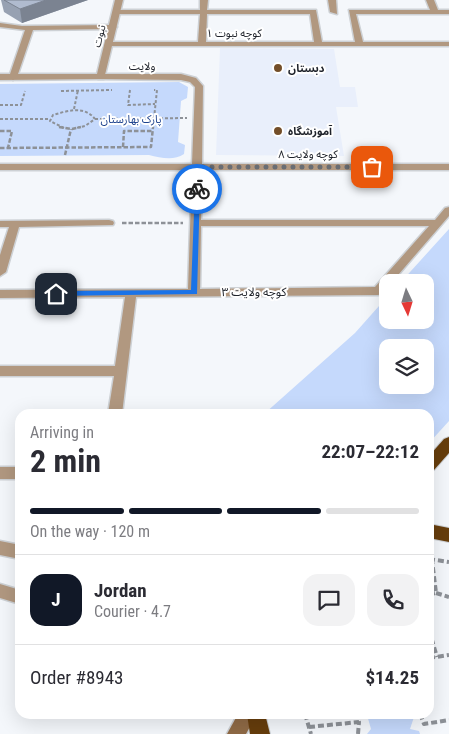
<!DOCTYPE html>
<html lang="en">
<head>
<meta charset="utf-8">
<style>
  :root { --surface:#fff; --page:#f2f2f3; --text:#2b2b33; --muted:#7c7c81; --line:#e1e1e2; --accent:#111827 }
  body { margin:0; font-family:"Roboto Condensed","Noto Sans Arabic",sans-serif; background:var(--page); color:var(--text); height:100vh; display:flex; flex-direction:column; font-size:19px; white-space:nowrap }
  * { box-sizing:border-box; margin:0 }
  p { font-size:16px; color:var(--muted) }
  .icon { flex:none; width:28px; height:28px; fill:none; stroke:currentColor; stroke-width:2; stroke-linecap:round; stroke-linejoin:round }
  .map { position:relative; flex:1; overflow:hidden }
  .drawer { position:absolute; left:15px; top:409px; width:419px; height:310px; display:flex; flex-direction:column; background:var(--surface); border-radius:15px; box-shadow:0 5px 20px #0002 }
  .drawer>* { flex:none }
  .needle { width:32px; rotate:176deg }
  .fabs { position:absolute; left:379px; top:274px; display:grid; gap:10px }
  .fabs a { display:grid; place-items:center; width:55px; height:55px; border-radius:10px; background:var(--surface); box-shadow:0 5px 20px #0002; font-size:25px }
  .pin { position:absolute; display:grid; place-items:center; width:42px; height:42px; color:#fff; margin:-21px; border-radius:10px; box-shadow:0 2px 8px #0006 }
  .courier { position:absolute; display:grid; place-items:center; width:50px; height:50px; margin:-25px; border:4px solid #1a73e8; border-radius:50%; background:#fff; color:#222; box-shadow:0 1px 6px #0007 }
  .head em { font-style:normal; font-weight:700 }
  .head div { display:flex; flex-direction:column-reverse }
  .head { display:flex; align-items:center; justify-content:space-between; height:85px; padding:0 15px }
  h1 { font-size:32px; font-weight:700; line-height:38px }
  .bar { display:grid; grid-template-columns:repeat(4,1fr); gap:8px 5px; align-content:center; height:60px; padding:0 15px }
  .bar i { height:6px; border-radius:4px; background:var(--line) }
  .bar .selected { background:var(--accent) }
  .bar p { grid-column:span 4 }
  .line { display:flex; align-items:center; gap:12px; padding:0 15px; border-top:1px solid var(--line) }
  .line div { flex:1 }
  .round { display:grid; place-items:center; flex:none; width:52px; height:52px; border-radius:15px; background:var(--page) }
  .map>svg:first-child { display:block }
</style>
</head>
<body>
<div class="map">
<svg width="449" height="734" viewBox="0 0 449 734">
  <rect width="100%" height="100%" fill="#f4f7fb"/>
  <path fill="#e9effb" d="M220 48 334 49 340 87H355L358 107H336L344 156 216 155Z"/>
  <g fill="#c5d9fc" fill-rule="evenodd">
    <path d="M179 82 188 87 187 98 181 101 178 142 185 145 184 154C174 161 161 158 149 155L0 156V84Z"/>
    <path d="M449 229V421L429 443V414H264L355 333 387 297 388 320H425V282H401ZM388 348H425V385H388Z"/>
    <path d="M371 714H415L410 729 419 731 420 734H367L371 729 367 715Z"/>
  </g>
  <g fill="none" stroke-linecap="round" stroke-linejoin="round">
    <defs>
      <g id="minor">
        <path d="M200 0H208L207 10H316L322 42H355L349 10H430L426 0H434L438 10H449V14H356L363 42H449V46H109L105 44 109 42H198L200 14H117L113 12 117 10H200ZM207 14H310L314 42H206Z"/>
        <path d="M328 0H336L337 14 330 12Z"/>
        <path d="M0 23 22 26 113 25 117 27 113 29 33 30 17 77 13 80 9 77 25 30 0 27Z"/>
        <path d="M101 74H181L196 78 203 86 202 164H449V170H202L201 220H435L445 208 449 207V216L392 282H388V287L382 294 378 295 136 297 122 414H108L114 376H0V366H115L125 297 0 298V290L188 289 192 170H0V164H192L195 87 190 82 181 80 98 79V75ZM201 226H429L375 287 200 289Z"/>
        <path d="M109 220 113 221 114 223 113 225 19 227 6 272 0 276V255L9 227H0V221Z"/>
        <rect x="0" y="467" width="20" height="12"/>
      </g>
      <g id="tertiary">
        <path d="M115 0H123L104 79 0 80V74H97Z"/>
        <path d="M0 541 20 545V559L0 555Z"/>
        <path d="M0 584 20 590V604L0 598Z"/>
      </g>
      <path id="secondary" d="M238 714H257L246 734H227Z"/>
      <g id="trunk">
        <path d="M449 437V453L434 470 429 472V456L444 439Z"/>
        <path d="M429 524 449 528V542L429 538Z"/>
        <path d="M247 714H265L270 734H250Z"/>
      </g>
    </defs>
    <use href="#minor" stroke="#cdd1d5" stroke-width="3"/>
    <use href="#tertiary" stroke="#cdd1d5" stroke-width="3"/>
    <use href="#secondary" stroke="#cdd1d5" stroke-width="3"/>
    <use href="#trunk" stroke="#cdd1d5" stroke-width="2"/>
    <g stroke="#8d9197" stroke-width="2" stroke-dasharray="3 2" stroke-linecap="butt">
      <path d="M130 90 128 105 155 104"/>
      <path d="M61 91 112 90"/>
      <path d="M0 105H21L25 91"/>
      <path d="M74 109 78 90"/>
      <path d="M0 119H50"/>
      <path d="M95 119 187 118"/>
      <path d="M64 128 50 121 53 115C67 111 84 105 95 119L85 126 76 128"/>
      <path d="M153 128 157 90H154"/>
    </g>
    <g stroke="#8d9197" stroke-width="2.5" stroke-dasharray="4.5 2" stroke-linecap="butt">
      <path d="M59 127 72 129 81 127"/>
      <path d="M0 131H12L8 148"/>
      <path d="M123 147 124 131H153"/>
      <path d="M0 148 151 147 153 127"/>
      <path d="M65 155 71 129"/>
      <path d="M122 223H183"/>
    </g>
    <g stroke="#8d9197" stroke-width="4" stroke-dasharray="6 3" stroke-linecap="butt">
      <path d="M429 559 449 562"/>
      <path d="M436 593 449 597"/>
      <path d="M429 594 436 593 432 560"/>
      <path d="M429 630 437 657"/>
      <path d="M429 658 449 655"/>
      <path d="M305 714 311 734"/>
      <path d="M420 714 424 724 449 720"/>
      <path d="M309 727 359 722 357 714"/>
      <path d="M358 734 359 722"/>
    </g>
    <use href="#minor" fill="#b19880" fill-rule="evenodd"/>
    <use href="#tertiary" fill="#b19880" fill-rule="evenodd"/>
    <use href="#secondary" fill="#8f6a46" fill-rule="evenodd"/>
    <use href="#trunk" fill="#663d0c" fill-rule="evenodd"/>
  </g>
  <path fill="#97a1b2" d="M1 0H88L22 23 4 12Z"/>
  <path fill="#7b8391" d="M46 0H88L22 23 20 9Z"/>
  <path fill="#b0bbcf" stroke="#7b8391" d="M4 0H46L20 9Z"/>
  <path fill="#1a73e8" d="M195 187 200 189 197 294 53 296V292L56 291 191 290Z"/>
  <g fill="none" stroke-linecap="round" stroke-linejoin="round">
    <path stroke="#696d73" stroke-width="5" stroke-dasharray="0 9" d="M197 189 198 167H372"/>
  </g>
  <g fill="#734e29" stroke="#fff" stroke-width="2">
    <circle cx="278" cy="68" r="5"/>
    <circle cx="278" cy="131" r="5"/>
  </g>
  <g text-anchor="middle" stroke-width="4" stroke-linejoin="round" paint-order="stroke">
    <g font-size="11" fill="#1e222a" stroke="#fff">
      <text x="234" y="37">کوچه نبوت ۱</text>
      <text transform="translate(99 36) rotate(-76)" y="4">نبوت</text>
      <text x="142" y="70">ولایت</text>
      <text x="308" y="158">کوچه ولایت ۸</text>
    </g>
    <g font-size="11" font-weight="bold" fill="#1e222a" stroke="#fff" text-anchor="start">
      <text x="288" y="72">دبستان</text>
      <text x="288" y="135">آموزشگاه</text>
    </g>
    <g font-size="11" fill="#1e438e" stroke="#fff">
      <text x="131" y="123">پارک بهارستان</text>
    </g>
    <g font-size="12" fill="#1e222a" stroke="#fff">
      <text x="254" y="296">کوچه ولایت ۳</text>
    </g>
  </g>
</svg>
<div class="fabs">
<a><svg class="needle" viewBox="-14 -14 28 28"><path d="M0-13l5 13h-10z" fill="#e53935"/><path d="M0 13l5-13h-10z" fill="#7c7c81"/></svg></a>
<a><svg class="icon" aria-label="layers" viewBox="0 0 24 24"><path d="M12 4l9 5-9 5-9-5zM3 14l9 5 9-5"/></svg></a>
</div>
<div class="pin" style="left:372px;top:167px;background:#ea580c"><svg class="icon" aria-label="bag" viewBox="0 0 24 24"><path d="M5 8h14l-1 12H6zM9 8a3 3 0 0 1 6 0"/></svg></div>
<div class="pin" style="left:56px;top:294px;background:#1f2937"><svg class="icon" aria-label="home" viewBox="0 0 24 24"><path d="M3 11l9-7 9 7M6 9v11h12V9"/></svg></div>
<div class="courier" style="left:197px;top:189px"><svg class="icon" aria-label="bike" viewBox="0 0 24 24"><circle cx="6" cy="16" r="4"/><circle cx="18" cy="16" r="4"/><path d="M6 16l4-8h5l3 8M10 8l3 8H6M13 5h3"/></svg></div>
<section class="drawer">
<div class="head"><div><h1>2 min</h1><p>Arriving in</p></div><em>22:07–22:12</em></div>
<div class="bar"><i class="selected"></i><i class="selected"></i><i class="selected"></i><i></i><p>On the way · 120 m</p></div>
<div class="line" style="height:90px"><b class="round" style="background:var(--accent);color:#fff">J</b><div><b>Jordan</b><p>Courier · 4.7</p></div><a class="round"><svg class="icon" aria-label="chat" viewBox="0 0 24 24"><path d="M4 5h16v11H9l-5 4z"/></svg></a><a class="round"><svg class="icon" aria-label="phone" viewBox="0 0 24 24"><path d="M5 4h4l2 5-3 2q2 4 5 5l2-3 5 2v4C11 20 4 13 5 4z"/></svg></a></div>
<div class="line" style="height:65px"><div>Order #8943</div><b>$14.25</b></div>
</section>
</div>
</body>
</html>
